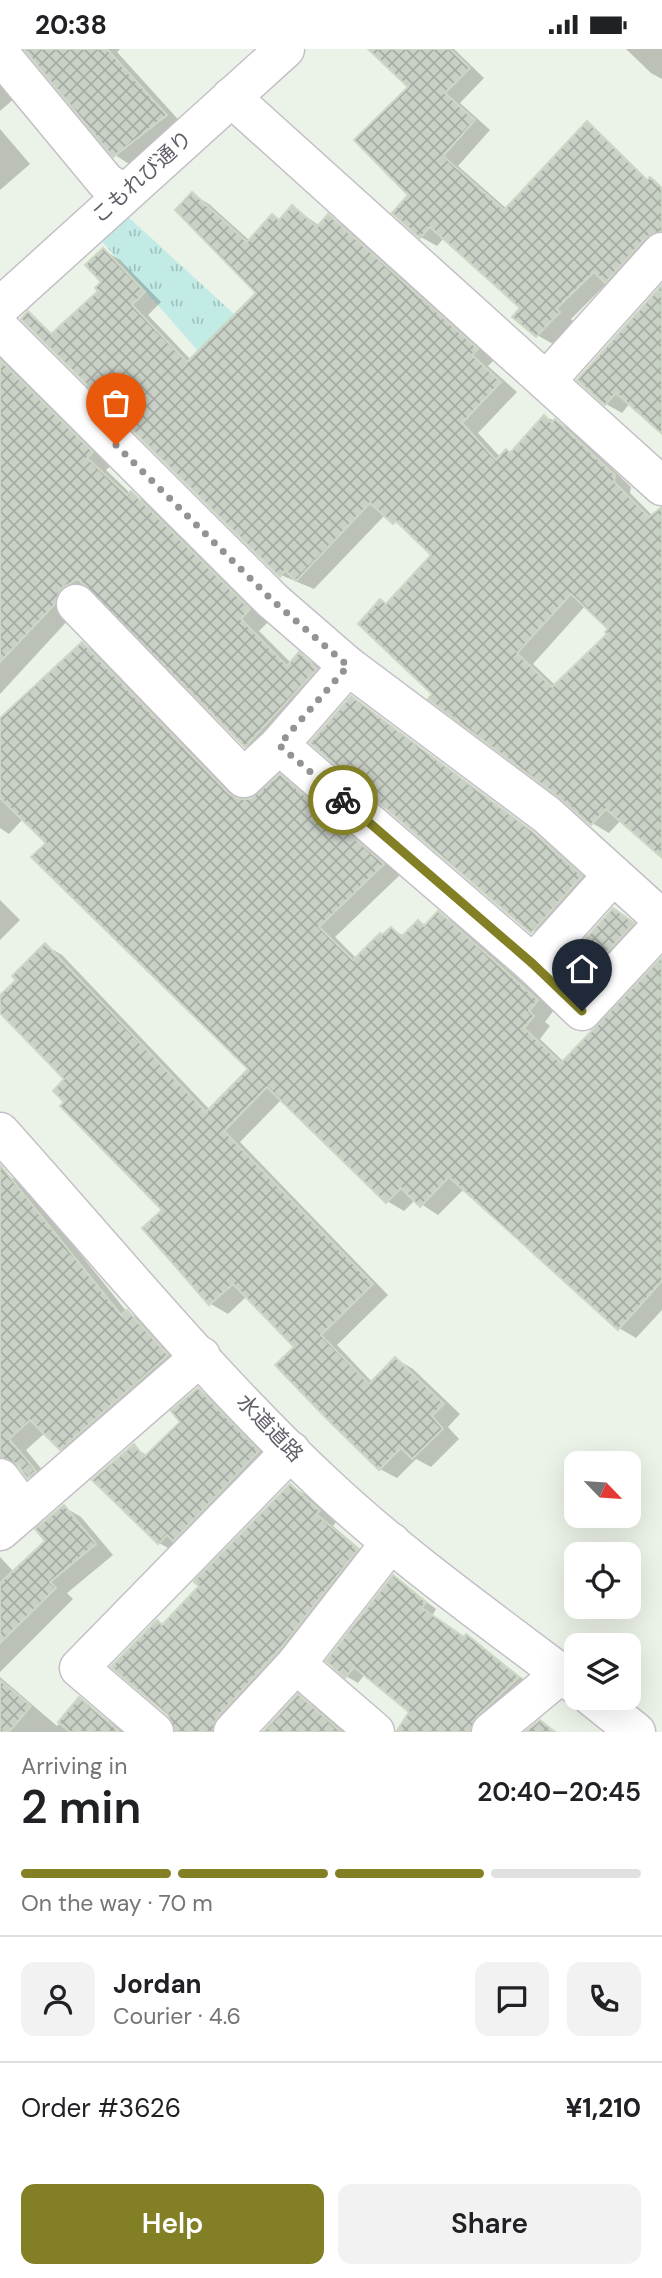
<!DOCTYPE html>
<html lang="en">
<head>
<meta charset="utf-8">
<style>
  :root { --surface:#fff; --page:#f2f2f2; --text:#202124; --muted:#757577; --line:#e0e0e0; --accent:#827f24 }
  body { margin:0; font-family:"DM Sans","Noto Sans JP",sans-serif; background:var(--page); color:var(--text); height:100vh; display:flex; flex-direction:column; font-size:26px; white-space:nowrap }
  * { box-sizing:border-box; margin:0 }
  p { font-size:23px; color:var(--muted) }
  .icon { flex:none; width:38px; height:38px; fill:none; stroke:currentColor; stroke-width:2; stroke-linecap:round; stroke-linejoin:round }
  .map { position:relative; height:1683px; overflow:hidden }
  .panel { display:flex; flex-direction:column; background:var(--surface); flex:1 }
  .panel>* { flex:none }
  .needle { width:46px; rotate:115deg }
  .controls { position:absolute; left:564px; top:1402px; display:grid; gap:14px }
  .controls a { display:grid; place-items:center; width:77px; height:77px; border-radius:14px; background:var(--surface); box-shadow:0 7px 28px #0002; font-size:35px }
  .pin { position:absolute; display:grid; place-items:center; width:60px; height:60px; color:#fff; margin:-72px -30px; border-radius:50% 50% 50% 0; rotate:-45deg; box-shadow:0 0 7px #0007 }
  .pin .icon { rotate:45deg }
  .courier { position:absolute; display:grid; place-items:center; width:70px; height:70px; margin:-35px; border:5px solid #827f24; border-radius:50%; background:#fff; color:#222; box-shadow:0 2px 9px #0007 }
  .headline em { font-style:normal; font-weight:600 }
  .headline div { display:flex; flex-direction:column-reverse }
  .headline { display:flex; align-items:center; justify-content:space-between; height:119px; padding:0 21px }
  h1 { font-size:46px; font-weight:600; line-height:52px }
  .bar { display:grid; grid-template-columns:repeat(4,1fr); gap:10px 7px; align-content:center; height:84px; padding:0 21px }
  .bar i { height:9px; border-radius:5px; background:var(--line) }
  .bar .active { background:var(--accent) }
  .bar p { grid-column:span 4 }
  .line { display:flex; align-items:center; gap:18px; padding:0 21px; border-top:2px solid var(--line) }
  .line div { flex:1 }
  .round { display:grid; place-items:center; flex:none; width:74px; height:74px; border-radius:14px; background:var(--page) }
  .cta { display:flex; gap:14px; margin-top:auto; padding:14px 21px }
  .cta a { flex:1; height:80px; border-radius:14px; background:var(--accent); color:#fff; font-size:28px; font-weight:600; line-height:80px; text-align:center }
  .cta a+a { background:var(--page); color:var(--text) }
  .status { display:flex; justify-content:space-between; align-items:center; height:49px; padding:0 35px; background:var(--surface); direction:ltr }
  .status svg { height:19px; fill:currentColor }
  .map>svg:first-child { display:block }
</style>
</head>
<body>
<div class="status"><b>20:38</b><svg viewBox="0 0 49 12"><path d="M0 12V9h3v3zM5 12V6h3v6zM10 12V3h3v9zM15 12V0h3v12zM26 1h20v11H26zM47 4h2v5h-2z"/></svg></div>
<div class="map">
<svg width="662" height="1683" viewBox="0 0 662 1683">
  <defs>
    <pattern id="park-tufts" width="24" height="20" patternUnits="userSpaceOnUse" patternTransform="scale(1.75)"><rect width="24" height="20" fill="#c2ebe6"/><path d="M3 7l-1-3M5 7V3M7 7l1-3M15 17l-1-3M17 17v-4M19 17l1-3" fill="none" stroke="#a1c2be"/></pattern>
    <pattern id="building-cross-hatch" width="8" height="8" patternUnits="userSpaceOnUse" patternTransform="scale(1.75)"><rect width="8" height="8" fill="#c9d0c6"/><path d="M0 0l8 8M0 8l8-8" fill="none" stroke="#a7aca5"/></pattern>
  </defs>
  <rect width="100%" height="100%" fill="#ebf2e7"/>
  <path fill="url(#park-tufts)" d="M124 164 235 266 198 302 98 188Z"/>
  <g fill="#0003" fill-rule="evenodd">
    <path d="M36 0H120L117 3 185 78 134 118 115 106Z"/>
    <path d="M371 0H454L484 29 460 54 490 81 458 117 507 160 662 151V200L622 241 608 233 571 270 574 273 553 295 537 286 523 259 444 189 437 197 421 188 410 146V38Z"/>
    <path d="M626 0H662V30L651 24Z"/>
    <path d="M0 31 15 49 0 62Z"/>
    <path d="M0 80 30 115 0 141Z"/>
    <path d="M192 145 209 155 250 192 273 167 280 171 292 158 320 177 328 167 345 177 494 311 488 317 517 343 478 384 501 409 510 405 545 368 556 372 573 382 631 438 630 444 662 476V807L621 771 609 784 592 774 435 645 387 556 433 506 408 482 385 466 314 540 281 526 100 242 104 234 103 201 120 211 161 253 148 266 191 311 258 244ZM586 556 610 579V585L556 637 533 615Z"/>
    <path d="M662 238V383L630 354 622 364 606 355Z"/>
    <path d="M0 309 12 316 112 416 106 421 131 445 151 455 269 572 259 582 292 615 299 606 319 617 335 632 265 708 246 697 94 543 0 645Z"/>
    <path d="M83 595 100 605 241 752H250L280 728 297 738 400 826 335 888 357 910 391 880 404 887 419 873 426 877 439 864 456 874 554 961 545 973 550 977 540 990 564 1013 662 910V1261L636 1289 619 1279 464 1140 438 1166 415 1151 404 1162 387 1152 282 1050 240 1093 388 1246 337 1296 373 1334 396 1310 413 1320 460 1365 448 1378 459 1390 431 1418 416 1410 397 1429 380 1420 277 1316 297 1298 247 1247 228 1265 211 1255 144 1179 164 1161 67 1053V1030L0 961V949L19 931 45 896 62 906 210 1061 251 1020 23 770 9 785 0 779V672Z"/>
    <path d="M362 656 545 792 593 835 544 890 312 694Z"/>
    <path d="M0 851 20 871 0 891Z"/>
    <path d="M624 867 639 878 588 933 582 929Z"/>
    <path d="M7 1126 25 1136 127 1263 145 1273 185 1317 79 1410 61 1399 45 1384 26 1401 52 1433 46 1438 29 1428 18 1417 5 1421 0 1427V1132Z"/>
    <path d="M198 1341 209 1347 269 1409 170 1500 159 1494 94 1431 134 1397 147 1407 183 1373Z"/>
    <path d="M290 1437 308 1447 336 1473 333 1477 374 1512 232 1683H177L176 1674 114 1617 157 1573 164 1577Z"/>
    <path d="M64 1458 81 1468 113 1506 67 1544 73 1550 0 1623V1508L14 1523 47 1492Z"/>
    <path d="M394 1528 436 1560 432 1567 465 1589 478 1594 529 1635 476 1683H411L402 1676 411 1663 365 1625 358 1634 346 1627Z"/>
    <path d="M0 1628 57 1677 79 1650 124 1683H0Z"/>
    <path d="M298 1648 316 1658 345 1683H263Z"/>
  </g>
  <g fill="url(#building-cross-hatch)" stroke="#cdd7c5" stroke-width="2" fill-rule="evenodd">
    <path d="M24 0H107L167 66 113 108Z"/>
    <path d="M368 0H450L470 19 445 44 475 71 443 107 504 161 587 72 647 131 650 128 662 139V182L646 188 605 234 594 223 556 260 560 263 536 288 512 268 520 259 430 178 420 189 392 164 408 146 354 91 408 38Z"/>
    <path d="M192 143 247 193 272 165 279 171 292 156 317 178 328 165 478 300 472 306 501 333 462 374 496 411 506 400 510 404 544 366 552 374 555 370 615 426 614 433 649 468 662 458V809L606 760 591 776 560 749 428 650 432 645 358 575 380 550 386 555 431 506 396 472 393 475 370 454 296 532 285 521 280 528 21 270 28 262 51 285 98 242 95 239 101 233 85 216 103 199 145 243 132 256 187 313 256 244 175 161ZM571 545 608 580 605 583 607 585 552 638 517 604Z"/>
    <path d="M662 236V385L616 344 605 356 577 331Z"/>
    <path d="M0 311 93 403 87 409 127 446 131 442 250 560 241 570 287 617 299 603 317 620 245 698 78 530 60 540 55 555 0 613Z"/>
    <path d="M82 593 229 745 239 750H250L280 725 384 815 319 878 353 911 380 884 382 886 391 878 401 888 418 871 424 877 438 862 538 951 529 962 534 967 524 979 561 1014 662 908V1232L618 1281 449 1128 420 1158 401 1139 386 1154 267 1038 224 1082 373 1235 321 1286 369 1335 395 1308 444 1355 432 1367 443 1380 412 1410 401 1399 379 1421 326 1369 275 1316 294 1298 233 1235 209 1256 142 1179 162 1161 60 1057 64 1053 53 1042 64 1030 0 964V946L16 931 12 927 45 894 206 1063 248 1020 31 808 46 794 0 749V669Z"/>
    <path d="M351 647 533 783 582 827 531 884 310 694Z"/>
    <path d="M613 859 634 874 581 931 570 920 578 912 571 906Z"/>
    <path d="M0 1116 121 1266 127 1261 168 1306 60 1401 30 1371 9 1390 36 1422 27 1429 17 1415 0 1408Z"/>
    <path d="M198 1339 259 1402 173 1492 167 1486 158 1495 92 1431 134 1395 144 1408 180 1373 171 1362Z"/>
    <path d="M290 1435 320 1462 316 1465 358 1500 279 1601 217 1668 212 1683H175L168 1666 111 1618 157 1571 162 1576 199 1537 194 1533 196 1530Z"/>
    <path d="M64 1456 96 1495 50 1533 56 1539 0 1594V1534L45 1492 35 1480Z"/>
    <path d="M393 1526 426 1553 422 1559 464 1588 466 1585 519 1628 477 1667 470 1683H396L409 1663 354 1618 345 1629 326 1612Z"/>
    <path d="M0 1631 31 1657 9 1683H0Z"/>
    <path d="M298 1645 341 1683H263Z"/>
    <path d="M79 1648 120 1683H70L58 1673Z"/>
    <path d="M540 1671 555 1683H525Z"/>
  </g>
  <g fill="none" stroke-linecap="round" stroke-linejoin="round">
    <defs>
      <g id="minor">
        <path d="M0 5 106 133 123 144"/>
        <path d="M231 48 662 437"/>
        <path d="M0 258 285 0"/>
        <path d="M0 280 273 552 348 617 547 766 662 870"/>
        <path d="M546 332 662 203"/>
        <path d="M76 555 244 729 279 696 348 617"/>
        <path d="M279 696 533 915 582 962 662 876"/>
        <path d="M533 915 613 826"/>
        <path d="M0 1083C107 1202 210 1329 327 1438 404 1510 492 1572 576 1636"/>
        <path d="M0 1429 24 1461"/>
        <path d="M0 1482 201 1307"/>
        <path d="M296 1615 375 1683"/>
        <path d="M592 1648 636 1683"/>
        <path d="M154 1683 79 1619 291 1402"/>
        <path d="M233 1683 296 1615 391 1493"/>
        <path d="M491 1683 561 1625"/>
      </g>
    </defs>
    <use href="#minor" stroke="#c5c0c8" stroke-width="41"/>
    <use href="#minor" stroke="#fff" stroke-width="38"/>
  </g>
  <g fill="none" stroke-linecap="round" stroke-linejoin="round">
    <path stroke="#939295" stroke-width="7" stroke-dasharray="0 12.6" d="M116 396 273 552 348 617 279 696 343 751"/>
    <path stroke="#827f24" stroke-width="9" d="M343 751 533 915 582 962"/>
  </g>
  <g text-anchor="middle" stroke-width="7" stroke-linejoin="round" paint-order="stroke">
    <g font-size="21" fill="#635e69" stroke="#fff">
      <text transform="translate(142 128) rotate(-42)" y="7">こもれび通り</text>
      <text transform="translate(270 1379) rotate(46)" y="7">水道道路</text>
    </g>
  </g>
</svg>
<div class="controls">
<a><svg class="needle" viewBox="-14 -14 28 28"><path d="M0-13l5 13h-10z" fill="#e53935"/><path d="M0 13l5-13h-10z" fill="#757577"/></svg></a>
<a><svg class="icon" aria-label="locate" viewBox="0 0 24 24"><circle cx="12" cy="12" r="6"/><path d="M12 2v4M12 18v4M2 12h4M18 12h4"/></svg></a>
<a><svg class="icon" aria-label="layers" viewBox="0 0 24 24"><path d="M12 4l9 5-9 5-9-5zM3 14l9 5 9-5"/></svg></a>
</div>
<div class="pin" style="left:116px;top:396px;background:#ea580c"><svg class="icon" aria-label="bag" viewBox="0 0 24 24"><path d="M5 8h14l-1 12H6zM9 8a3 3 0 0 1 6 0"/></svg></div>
<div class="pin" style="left:582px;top:962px;background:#1f2937"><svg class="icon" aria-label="home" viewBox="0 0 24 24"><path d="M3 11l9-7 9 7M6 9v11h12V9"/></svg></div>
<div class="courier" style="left:343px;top:751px"><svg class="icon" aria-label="bike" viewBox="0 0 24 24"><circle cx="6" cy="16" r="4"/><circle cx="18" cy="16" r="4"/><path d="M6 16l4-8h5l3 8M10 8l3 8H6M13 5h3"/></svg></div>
</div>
<section class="panel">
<div class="headline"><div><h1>2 min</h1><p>Arriving in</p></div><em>20:40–20:45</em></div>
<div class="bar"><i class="active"></i><i class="active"></i><i class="active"></i><i></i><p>On the way · 70 m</p></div>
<div class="line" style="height:126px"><a class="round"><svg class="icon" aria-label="person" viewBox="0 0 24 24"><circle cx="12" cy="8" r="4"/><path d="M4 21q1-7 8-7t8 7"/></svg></a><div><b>Jordan</b><p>Courier · 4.6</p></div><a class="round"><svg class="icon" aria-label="chat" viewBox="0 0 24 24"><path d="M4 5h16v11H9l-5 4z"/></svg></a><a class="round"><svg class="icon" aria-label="phone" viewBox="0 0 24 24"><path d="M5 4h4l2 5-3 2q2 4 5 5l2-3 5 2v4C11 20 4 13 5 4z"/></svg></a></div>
<div class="line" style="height:91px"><div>Order #3626</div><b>¥1,210</b></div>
<div class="cta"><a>Help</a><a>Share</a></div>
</section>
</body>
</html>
